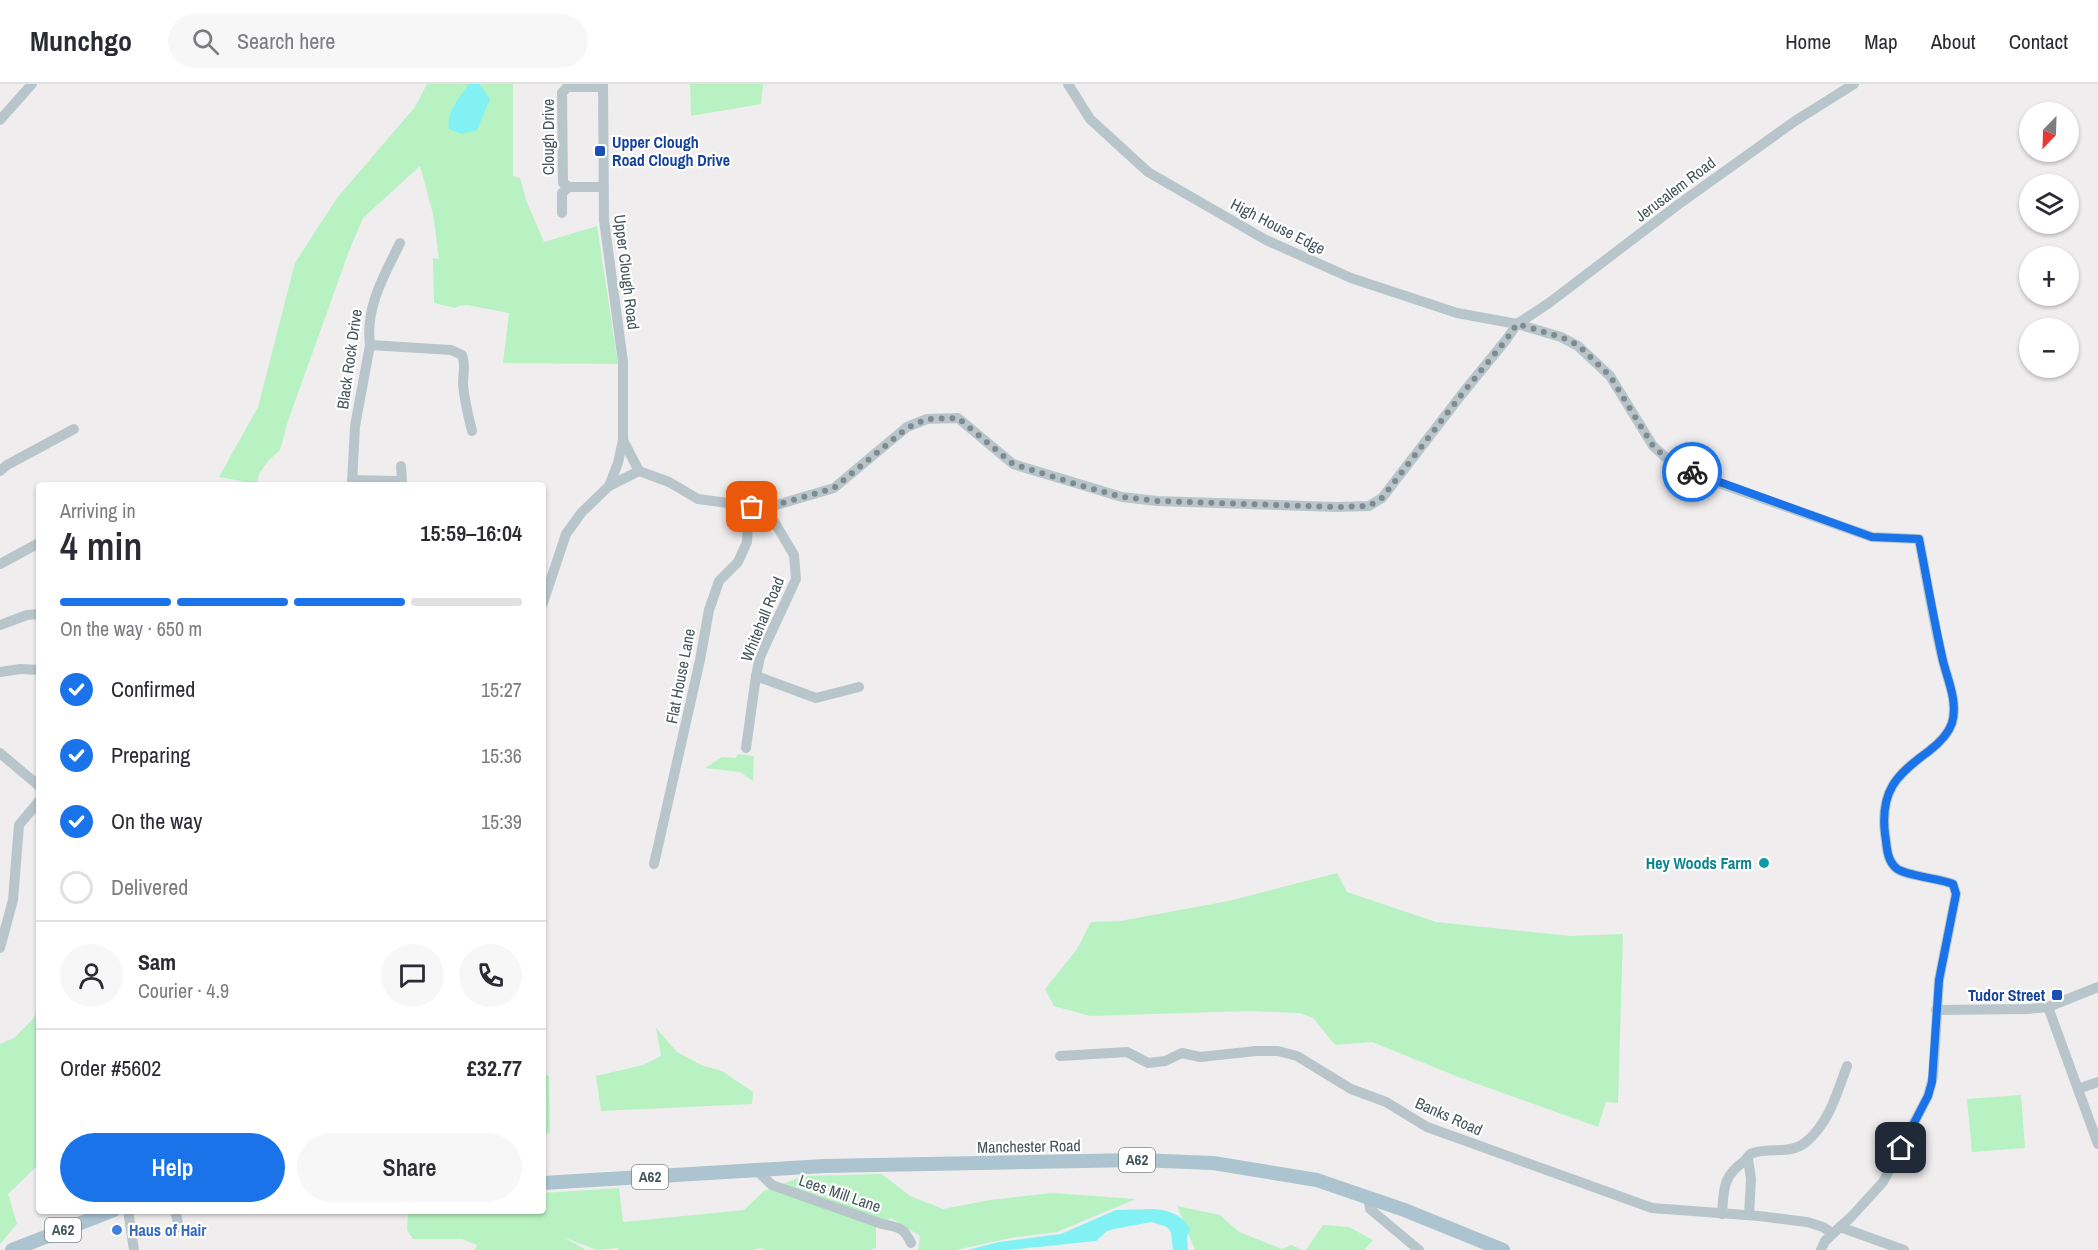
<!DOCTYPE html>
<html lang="en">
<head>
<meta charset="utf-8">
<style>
  :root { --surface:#fff; --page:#f7f7f7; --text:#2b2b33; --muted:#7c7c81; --line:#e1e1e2; --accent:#1a73e8 }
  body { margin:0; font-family:"Archivo Narrow",sans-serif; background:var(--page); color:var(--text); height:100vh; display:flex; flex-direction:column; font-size:22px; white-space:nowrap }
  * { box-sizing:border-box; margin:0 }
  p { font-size:20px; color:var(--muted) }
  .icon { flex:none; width:33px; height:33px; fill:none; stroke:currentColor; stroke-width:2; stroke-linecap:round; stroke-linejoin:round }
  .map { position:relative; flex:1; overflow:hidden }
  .side { position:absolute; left:36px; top:398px; width:510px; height:732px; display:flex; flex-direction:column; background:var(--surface); border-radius:6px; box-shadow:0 2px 4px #0004 }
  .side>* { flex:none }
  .needle { width:39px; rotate:203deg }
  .buttons { position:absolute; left:2019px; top:18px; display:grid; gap:12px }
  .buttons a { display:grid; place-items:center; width:60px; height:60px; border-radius:50%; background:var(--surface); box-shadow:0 2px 4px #0004; font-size:30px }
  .pin { position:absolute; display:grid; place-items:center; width:51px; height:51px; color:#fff; margin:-26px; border-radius:12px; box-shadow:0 3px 9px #0006 }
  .courier { position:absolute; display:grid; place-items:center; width:60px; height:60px; margin:-30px; border:4px solid #1a73e8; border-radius:50%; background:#fff; color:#222; box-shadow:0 2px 8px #0007 }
  .summary em { font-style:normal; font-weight:600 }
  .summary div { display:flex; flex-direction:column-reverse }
  .summary { display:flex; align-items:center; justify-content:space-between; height:102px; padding:0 24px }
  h1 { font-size:39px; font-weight:600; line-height:45px }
  .bar { display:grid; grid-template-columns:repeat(4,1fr); gap:9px 6px; align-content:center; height:72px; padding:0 24px }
  .bar i { height:8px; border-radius:4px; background:var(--line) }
  .bar .active { background:var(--accent) }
  .bar p { grid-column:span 4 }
  .line { display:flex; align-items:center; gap:15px; padding:0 24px; border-top:2px solid var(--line) }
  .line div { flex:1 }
  .round { display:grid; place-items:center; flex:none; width:63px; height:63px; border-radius:32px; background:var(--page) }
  ol { padding:0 24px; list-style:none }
  li { display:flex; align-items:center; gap:18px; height:66px }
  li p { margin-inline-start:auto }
  li .icon { padding:6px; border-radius:50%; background:var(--accent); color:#fff; stroke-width:4 }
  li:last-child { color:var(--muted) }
  li i { width:33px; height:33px; border:3px solid var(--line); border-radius:50% }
  .button { display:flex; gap:12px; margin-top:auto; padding:12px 24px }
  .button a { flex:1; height:69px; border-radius:36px; background:var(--accent); color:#fff; font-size:24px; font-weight:600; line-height:69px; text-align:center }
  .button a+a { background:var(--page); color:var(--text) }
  header { display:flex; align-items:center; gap:36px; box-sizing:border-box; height:84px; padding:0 30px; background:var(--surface); border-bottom:2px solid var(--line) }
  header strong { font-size:28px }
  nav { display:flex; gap:33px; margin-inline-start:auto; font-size:21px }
  .search { width:420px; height:54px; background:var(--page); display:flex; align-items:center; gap:15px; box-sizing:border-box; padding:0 21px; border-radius:33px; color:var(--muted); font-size:22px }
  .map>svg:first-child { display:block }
</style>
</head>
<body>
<header>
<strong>Munchgo</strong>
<div class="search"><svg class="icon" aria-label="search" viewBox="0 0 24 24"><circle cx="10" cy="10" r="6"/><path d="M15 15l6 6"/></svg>Search here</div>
<nav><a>Home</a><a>Map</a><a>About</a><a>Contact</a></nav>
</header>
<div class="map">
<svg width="2098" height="1166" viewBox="0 0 2098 1166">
  <rect width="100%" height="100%" fill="#f0edee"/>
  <g fill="#b8f2c3">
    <path d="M427 0H513V92L520 94 526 116 544 158 597 142 618 280 503 279 509 229 467 221 458 222 455 224 434 219 433 174 439 175 433 130 420 82 363 134 349 167 288 337 280 366 268 377 259 390 257 400 219 393 258 323 295 179 337 114 415 23Z"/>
    <path d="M690 0H763L761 20 691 32Z"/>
    <path d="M738 670 754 672 753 697 740 688 705 684 722 673 736 674Z"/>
    <path d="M1337 789 1347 808 1436 838 1570 852 1623 850 1618 1019 1606 1018 1598 1043 1461 994 1372 958 1335 961 1313 934 1299 929 1250 927 1090 932 1054 922 1045 905 1077 865 1091 838 1120 837 1229 817Z"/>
    <path d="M39 923V1080L8 1110 17 1140 0 1160V960L14 954 33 935Z"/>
    <path d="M656 944 677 968 701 981 722 987 753 1008 752 1020 601 1027 596 992 643 981 661 972Z"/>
    <path d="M543 989 549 992 550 1049 543 1050Z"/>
    <path d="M2021 1011 2025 1064 1972 1068 1967 1015Z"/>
    <path d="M882 1090 910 1112 943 1125 990 1116 1052 1109 1136 1115 1057 1148 1011 1154 956 1166H918L920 1152 891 1134 876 1142V1164L870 1166H766L760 1164 753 1166H618V1164L597 1166 565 1154 586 1166H475L477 1161 462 1155H413L407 1146 408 1127 543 1126V1109L619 1104 623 1138 744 1126 764 1107 803 1092Z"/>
    <path d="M1177 1122 1220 1131 1239 1148 1282 1165 1291 1161 1303 1166H1195Z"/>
    <path d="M1323 1141 1349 1143 1373 1156 1364 1166H1306Z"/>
  </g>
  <g fill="#81f1f3">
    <path d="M469 0H479L490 15 477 46 461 50 449 45C446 28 459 14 469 0Z"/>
    <path d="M1153 1125C1168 1126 1183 1131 1190 1145L1187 1153 1188 1166H1173L1171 1148 1167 1143 1152 1138 1114 1145 1107 1147 1096 1157 1008 1166H968L999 1158 1061 1150 1116 1126Z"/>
  </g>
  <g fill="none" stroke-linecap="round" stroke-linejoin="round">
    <g stroke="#b8c6cc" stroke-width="10">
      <path d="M1068 0 1090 35 1148 88 1266 156 1351 194 1457 229 1517 240 1561 253 1578 262 1610 292 1653 362 1672 379 1707 395 1872 453 1919 455C1927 496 1933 537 1943 577 1948 597 1958 618 1952 639 1948 651 1938 660 1929 667 1896 691 1880 707 1885 750 1887 761 1886 775 1896 784 1905 792 1939 794 1953 800L1956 810 1939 896 1933 993 1928 1012 1883 1098 1852 1132 1840 1143"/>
      <path d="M0 36 32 0"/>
      <path d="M603 103H569L563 99 562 9 567 3H603"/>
      <path d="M562 129V109L569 103"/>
      <path d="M370 261 451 266 462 271C466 280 463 290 463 299 464 315 468 331 472 347"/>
      <path d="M401 382 402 399"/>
      <path d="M0 387 7 381 74 345"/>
      <path d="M639 387 669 398 698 415 766 424 834 404 907 343 927 335 958 334 1013 380 1122 413 1157 417 1337 423 1369 422 1382 414 1462 310 1506 256 1517 240 1549 219 1679 120 1795 37 1854 0"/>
      <path d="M352 396 397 397 403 400"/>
      <path d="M352 400 355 342 370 261C365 223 384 192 400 159"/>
      <path d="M609 402 639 387 623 356"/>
      <path d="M0 480 39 459"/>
      <path d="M543 519 566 450 582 428 609 402 618 379 623 356V278L604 136 603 0"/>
      <path d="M0 541 27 531 39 530"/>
      <path d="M0 588 20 585 39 586"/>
      <path d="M756 592 816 614 859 603"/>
      <path d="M746 664 756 592 760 573 796 495 794 471 766 424"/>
      <path d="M0 669 39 702"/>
      <path d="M654 780 700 576 709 526 719 497 738 478 747 458 748 439 738 422"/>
      <path d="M0 864 13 816 19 741 39 717"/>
      <path d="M2048 923 2098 1060"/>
      <path d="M1936 926 2028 925 2048 923 2098 903"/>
      <path d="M1060 972 1127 968 1148 979 1165 977 1182 969 1200 973 1256 967H1278L1297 972 1351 1005 1386 1018 1427 1043 1652 1124 1759 1132 1807 1138 1823 1143 1832 1149"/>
      <path d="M2078 1005 2098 998"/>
      <path d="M1748 1075 1751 1095 1749 1131"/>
      <path d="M756 1086 772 1101 882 1140C898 1143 904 1143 911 1159"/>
      <path d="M1368 1113 1370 1125 1419 1166"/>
      <path d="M128 1126 134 1166"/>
      <path d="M175 1126 179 1143"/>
      <path d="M1722 1130C1724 1105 1722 1094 1743 1078 1747 1075 1748 1070 1753 1069 1771 1063 1790 1071 1806 1058 1829 1039 1837 1009 1847 982"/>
      <path d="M1821 1166 1825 1157 1840 1143 1904 1166"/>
    </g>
    <g stroke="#abc4cf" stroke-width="14">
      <path d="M543 1099 824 1082 1138 1076 1213 1079 1317 1096 1402 1125 1503 1166"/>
      <path d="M12 1166 114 1126"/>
    </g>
  </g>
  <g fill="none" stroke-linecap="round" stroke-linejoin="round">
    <path stroke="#808b8f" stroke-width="6" stroke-dasharray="0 10.8" d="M752 423 766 424 834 404 907 344 927 335 958 334 1013 380 1079 401 1122 413 1157 417 1337 423 1369 422 1382 414 1462 310 1506 256 1517 240 1561 253 1578 261 1610 292 1653 362 1672 379 1692 388"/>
    <path stroke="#1a73e8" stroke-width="8" d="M1692 388 1872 453 1919 455C1927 496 1934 537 1943 577 1948 597 1958 618 1952 639 1948 651 1938 660 1929 667 1896 691 1880 707 1885 750 1887 761 1886 775 1896 784 1905 792 1939 794 1953 800L1956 810 1939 896 1932 998 1928 1012 1901 1064"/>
  </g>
  <g fill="#1a4fb4" stroke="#fff" stroke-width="2">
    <rect x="594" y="61" width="12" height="12" rx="3"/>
    <rect x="2051" y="905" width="12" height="12" rx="3"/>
  </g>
  <circle fill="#0f9aa8" stroke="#fff" stroke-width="2" cx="1764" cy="779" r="6"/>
  <circle fill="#3f7fe0" stroke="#fff" stroke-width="2" cx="117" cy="1146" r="6"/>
  <g text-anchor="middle" stroke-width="4.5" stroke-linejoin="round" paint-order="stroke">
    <g fill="#fff" stroke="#7c898d" stroke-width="1.5">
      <rect x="1119" y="1064" width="36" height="24" rx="4.5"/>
      <rect x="632" y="1081" width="36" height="24" rx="4.5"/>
      <rect x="45" y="1134" width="36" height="24" rx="4.5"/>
    </g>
    <g font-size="15" font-weight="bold" fill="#44565c">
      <text x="1137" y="1081">A62</text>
      <text x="650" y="1098">A62</text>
      <text x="63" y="1151">A62</text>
    </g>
    <g font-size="16" fill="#44565c" stroke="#fff">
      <text transform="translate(548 53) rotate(-90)" y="6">Clough Drive</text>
      <text transform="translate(1675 105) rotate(-37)" y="6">Jerusalem Road</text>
      <text transform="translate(1278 142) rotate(27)" y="6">High House Edge</text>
      <text transform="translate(627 188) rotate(83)" y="6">Upper Clough Road</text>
      <text transform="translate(349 275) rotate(-82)" y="6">Black Rock Drive</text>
      <text transform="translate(762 535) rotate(-68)" y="6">Whitehall Road</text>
      <text transform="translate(680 592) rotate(-79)" y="6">Flat House Lane</text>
      <text transform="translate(1449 1032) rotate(24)" y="6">Banks Road</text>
      <text transform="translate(1029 1062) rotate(-1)" y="6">Manchester Road</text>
      <text transform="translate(840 1109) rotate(19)" y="6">Lees Mill Lane</text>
    </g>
    <g font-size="16" font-weight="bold" fill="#164399" stroke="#fff" text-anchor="start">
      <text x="612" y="64">Upper Clough<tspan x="612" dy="18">Road Clough Drive</tspan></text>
      <text x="2045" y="917" text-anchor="end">Tudor Street</text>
    </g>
    <g font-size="16" font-weight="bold" fill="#0d838f" stroke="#fff" text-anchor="end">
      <text x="1752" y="785">Hey Woods Farm</text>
    </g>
    <g font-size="16" font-weight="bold" fill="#366cbe" stroke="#fff" text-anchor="start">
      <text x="129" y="1152">Haus of Hair</text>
    </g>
  </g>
</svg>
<div class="buttons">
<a><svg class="needle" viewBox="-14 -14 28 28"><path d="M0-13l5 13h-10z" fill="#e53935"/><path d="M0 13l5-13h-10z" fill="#7c7c81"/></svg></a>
<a><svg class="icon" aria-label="layers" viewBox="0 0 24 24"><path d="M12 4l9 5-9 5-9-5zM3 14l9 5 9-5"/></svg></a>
<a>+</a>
<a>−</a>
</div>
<div class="pin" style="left:752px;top:423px;background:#ea580c"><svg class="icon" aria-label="bag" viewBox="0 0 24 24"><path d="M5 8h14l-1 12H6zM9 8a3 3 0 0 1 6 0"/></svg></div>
<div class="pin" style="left:1901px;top:1064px;background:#1f2937"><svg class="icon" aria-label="home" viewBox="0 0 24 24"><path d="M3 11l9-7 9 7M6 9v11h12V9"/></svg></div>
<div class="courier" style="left:1692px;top:388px"><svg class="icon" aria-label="bike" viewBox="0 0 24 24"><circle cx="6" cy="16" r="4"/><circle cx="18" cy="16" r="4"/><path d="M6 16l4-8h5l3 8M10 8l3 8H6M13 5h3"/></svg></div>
<section class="side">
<div class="summary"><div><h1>4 min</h1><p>Arriving in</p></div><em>15:59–16:04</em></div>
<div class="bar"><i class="active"></i><i class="active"></i><i class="active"></i><i></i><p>On the way · 650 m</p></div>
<ol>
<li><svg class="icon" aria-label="check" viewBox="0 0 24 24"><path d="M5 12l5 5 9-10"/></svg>Confirmed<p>15:27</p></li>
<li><svg class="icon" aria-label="check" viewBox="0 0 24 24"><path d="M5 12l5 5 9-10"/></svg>Preparing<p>15:36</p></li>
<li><svg class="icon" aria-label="check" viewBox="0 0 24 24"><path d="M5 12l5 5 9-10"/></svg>On the way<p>15:39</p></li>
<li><i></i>Delivered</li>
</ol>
<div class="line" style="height:108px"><a class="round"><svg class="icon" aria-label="person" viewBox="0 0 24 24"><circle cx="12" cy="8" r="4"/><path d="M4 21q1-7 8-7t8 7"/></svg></a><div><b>Sam</b><p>Courier · 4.9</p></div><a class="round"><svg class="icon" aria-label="chat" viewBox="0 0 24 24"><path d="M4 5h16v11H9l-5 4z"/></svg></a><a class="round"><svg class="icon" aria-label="phone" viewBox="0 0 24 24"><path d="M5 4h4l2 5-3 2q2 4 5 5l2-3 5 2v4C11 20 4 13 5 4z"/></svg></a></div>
<div class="line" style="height:78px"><div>Order #5602</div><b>£32.77</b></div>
<div class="button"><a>Help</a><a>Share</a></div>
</section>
</div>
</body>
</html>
